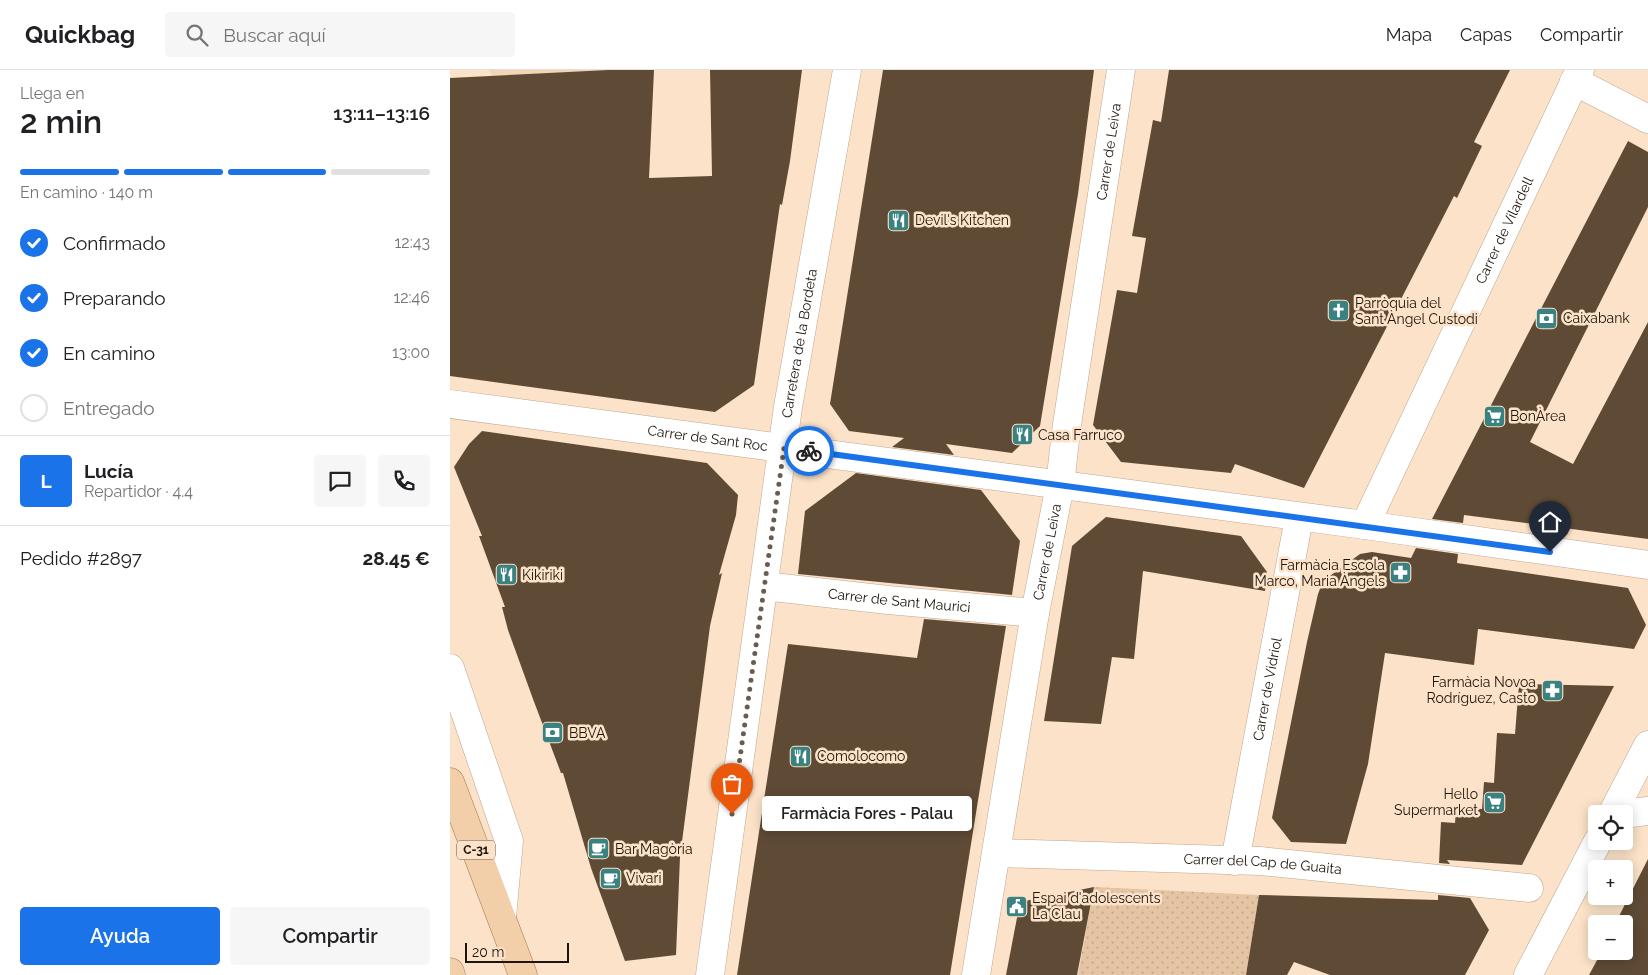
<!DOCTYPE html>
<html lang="es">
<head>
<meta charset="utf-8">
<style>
  :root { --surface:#fff; --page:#f6f6f6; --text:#202124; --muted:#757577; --line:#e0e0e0; --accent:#1a73e8 }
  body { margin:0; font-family:Raleway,sans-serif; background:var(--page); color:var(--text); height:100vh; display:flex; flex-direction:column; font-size:19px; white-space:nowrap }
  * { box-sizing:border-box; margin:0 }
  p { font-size:16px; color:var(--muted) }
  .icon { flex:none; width:28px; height:28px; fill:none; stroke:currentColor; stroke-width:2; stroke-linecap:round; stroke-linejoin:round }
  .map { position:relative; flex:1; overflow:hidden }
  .drawer { display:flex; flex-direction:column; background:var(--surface); width:450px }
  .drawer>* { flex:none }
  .fabs { position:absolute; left:1138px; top:735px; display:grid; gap:10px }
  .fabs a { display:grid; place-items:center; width:45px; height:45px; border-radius:5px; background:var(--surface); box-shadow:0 2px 12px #0003; font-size:25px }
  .scale { position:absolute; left:15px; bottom:12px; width:104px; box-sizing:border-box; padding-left:5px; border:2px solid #1d150c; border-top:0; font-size:14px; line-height:18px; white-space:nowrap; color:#1d150c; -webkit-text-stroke:4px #fbe2c8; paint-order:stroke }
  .pin { position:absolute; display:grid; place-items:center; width:42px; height:42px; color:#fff; margin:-51px -21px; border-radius:50% 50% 50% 0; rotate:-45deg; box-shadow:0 0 5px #0007 }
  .pin .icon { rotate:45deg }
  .courier { position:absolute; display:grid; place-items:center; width:50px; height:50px; margin:-25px; border:4px solid #1a73e8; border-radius:50%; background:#fff; color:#222; box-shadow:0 1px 6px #0007 }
  .bubble { position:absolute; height:35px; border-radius:5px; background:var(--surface); box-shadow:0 2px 12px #0003; font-size:16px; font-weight:600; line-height:35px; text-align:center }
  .head em { font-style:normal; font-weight:600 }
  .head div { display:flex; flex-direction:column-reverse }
  .head { display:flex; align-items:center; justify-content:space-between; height:85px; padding:0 20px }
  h1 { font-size:32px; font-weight:600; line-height:38px }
  .bar { display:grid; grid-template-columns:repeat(4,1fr); gap:8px 5px; align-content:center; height:60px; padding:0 20px }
  .bar i { height:6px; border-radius:4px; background:var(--line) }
  .bar .on { background:var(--accent) }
  .bar p { grid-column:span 4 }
  .line { display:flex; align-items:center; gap:12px; padding:0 20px; border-top:1px solid var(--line) }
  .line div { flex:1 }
  .round { display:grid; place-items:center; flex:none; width:52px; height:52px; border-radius:5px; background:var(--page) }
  ol { padding:0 20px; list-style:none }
  li { display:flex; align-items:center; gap:15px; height:55px }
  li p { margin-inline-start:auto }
  li .icon { padding:5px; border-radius:50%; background:var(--accent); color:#fff; stroke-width:4 }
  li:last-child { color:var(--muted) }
  li i { width:28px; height:28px; border:2px solid var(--line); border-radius:50% }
  .cta { display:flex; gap:10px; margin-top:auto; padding:10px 20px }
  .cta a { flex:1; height:58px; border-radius:5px; background:var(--accent); color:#fff; font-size:20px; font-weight:600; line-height:58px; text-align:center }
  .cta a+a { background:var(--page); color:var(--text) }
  header { display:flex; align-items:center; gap:30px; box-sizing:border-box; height:70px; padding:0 25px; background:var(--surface); border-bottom:1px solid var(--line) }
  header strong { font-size:24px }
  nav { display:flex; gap:28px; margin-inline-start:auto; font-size:18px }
  .search { width:350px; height:45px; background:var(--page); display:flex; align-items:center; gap:12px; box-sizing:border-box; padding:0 18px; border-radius:5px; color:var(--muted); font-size:19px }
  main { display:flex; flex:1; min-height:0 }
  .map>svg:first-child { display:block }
</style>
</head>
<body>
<header>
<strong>Quickbag</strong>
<div class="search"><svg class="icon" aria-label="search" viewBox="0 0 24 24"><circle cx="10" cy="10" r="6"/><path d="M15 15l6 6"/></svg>Buscar aquí</div>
<nav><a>Mapa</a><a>Capas</a><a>Compartir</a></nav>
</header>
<main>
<section class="drawer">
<div class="head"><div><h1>2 min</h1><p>Llega en</p></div><em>13:11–13:16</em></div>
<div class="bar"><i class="on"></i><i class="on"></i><i class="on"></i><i></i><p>En camino · 140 m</p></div>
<ol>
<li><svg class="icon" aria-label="check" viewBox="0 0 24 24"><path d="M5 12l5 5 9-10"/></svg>Confirmado<p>12:43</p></li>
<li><svg class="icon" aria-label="check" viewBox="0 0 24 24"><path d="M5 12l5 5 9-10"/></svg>Preparando<p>12:46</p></li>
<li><svg class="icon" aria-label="check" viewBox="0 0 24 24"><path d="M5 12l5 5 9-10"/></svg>En camino<p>13:00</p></li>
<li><i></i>Entregado</li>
</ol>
<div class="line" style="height:90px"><b class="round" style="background:var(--accent);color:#fff">L</b><div><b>Lucía</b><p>Repartidor · 4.4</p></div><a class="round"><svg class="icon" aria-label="chat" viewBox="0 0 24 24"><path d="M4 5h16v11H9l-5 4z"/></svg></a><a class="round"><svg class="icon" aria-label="phone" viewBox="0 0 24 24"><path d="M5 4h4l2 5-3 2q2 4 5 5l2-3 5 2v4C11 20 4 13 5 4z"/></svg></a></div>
<div class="line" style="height:65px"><div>Pedido #2897</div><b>28.45 €</b></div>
<div class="cta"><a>Ayuda</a><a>Compartir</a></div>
</section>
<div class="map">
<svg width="1198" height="905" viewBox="0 0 1198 905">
  <defs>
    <pattern id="park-dots" width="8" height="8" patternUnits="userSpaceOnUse" patternTransform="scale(1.25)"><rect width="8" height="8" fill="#e4c4a2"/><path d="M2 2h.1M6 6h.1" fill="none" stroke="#c3a88a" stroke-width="1.8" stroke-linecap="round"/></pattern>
  </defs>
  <rect width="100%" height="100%" fill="#fbe2c8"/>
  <path fill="#f3d5b6" d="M39 0H158L42 6Z"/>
  <path fill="url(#park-dots)" d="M644 817 809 825 796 905H628Z"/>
  <g fill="#5f4b35">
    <path d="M158 0H204L199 108 262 106 260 0H352L340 91 332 135 330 134 304 315 265 342 0 306V8Z"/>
    <path d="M433 0H644L628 124 590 356 562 383 496 374 504 385 442 377 454 368 399 361 380 334Z"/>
    <path d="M719 0H1060L1024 72 1032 76 1007 128 1004 126 854 418 785 394 781 403 671 392 643 355 667 220 687 223 696 168 682 166 703 50 711 52Z"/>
    <path d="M1178 71 1198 82V137L1080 372 1123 394 1198 252V469L1014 445 1013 453 982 449Z"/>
    <path d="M32 361 257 393 288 425 286 445 269 505 272 503 260 556 230 787 226 885 175 891 141 798 113 703H111L83 629 58 560 52 537H55L29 466H32L4 397 19 374Z"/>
    <path d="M406 403 531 420 570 471 562 525 348 504 355 441Z"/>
    <path d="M656 447 791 466 817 502 815 521 693 501 684 589 662 587 651 654 594 651 622 476Z"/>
    <path d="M966 478 1008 484 1007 493 1178 518 1196 555 1184 579 1028 559 1024 595 935 583 918 694 896 774 841 772 822 748 857 572 868 524 873 511 910 484 922 482 961 488Z"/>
    <path d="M474 549 556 556 500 905H287L338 574 467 588Z"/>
    <path d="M1069 614 1164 616 1072 795 997 790 1000 794 989 793 991 752 1005 753 1006 738 1032 739 1034 712 1044 713 1047 663 1065 664Z"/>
    <path d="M1198 789V905H1139L1152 881H1174V854H1165Z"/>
    <path d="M644 817 627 905H556L570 832Z"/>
    <path d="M809 825 988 830V825L1020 828 1039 860 1015 905H880L844 892 837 905H796Z"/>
  </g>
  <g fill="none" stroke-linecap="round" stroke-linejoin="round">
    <defs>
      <g id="minor">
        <path d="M1124 11 1198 49"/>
        <path id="s1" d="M0 334 915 455 1198 495"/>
        <path id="s2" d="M915 455 1130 0"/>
        <path id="s3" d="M314 516 438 530 585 543"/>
        <path d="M0 598 59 771 52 847"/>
        <path d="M1162 744 1198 675"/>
        <path d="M1174 744 1198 741"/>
        <path id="s4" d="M547 783 810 791 1079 818"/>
        <path id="s5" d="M785 791 849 448"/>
        <path id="s6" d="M260 905 338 337 397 0"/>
        <path id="s7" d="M526 905 585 543 610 415 616 361 671 0"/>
        <path d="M1078 905 1148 771"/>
      </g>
      <g id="major">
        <path d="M0 712 73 905"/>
        <path d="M0 902 1 905"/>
      </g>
    </defs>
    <use href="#minor" stroke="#bfa78f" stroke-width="29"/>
    <use href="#major" stroke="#a2794c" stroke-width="29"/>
    <use href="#minor" stroke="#fff" stroke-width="28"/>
    <use href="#major" stroke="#f2cfa9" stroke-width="28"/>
  </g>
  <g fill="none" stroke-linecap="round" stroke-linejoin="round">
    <path stroke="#6b5d4e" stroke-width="5" stroke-dasharray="0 9" d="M282 744 334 378 359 381"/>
    <path stroke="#1a73e8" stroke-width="6" d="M359 381 1100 482"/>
  </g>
  <defs>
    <symbol id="restaurant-square" viewBox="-11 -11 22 22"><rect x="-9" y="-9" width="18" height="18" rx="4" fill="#3a8281" stroke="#fbe2c8"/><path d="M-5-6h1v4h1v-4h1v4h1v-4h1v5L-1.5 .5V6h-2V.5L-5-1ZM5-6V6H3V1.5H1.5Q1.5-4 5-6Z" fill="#fff"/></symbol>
    <symbol id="church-square" viewBox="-11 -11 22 22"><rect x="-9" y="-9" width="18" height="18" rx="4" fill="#3a8281" stroke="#fbe2c8"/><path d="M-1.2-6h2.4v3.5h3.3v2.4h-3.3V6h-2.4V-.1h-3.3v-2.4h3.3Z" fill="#fff"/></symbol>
    <symbol id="bank-square" viewBox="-11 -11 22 22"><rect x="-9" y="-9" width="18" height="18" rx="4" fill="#3a8281" stroke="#fbe2c8"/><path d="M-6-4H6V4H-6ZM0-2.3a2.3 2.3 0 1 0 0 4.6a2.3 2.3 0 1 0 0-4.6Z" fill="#fff"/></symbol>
    <symbol id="supermarket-square" viewBox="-11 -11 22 22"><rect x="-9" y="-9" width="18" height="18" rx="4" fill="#3a8281" stroke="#fbe2c8"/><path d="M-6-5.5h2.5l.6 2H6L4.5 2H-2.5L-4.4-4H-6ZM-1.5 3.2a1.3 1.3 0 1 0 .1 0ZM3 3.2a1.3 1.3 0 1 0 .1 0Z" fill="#fff"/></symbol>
    <symbol id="pharmacy-square" viewBox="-11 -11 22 22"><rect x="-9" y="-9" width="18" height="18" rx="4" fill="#3a8281" stroke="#fbe2c8"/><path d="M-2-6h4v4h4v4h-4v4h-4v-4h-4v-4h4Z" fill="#fff"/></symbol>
    <symbol id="cafe-square" viewBox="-11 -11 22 22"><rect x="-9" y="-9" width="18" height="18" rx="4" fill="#3a8281" stroke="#fbe2c8"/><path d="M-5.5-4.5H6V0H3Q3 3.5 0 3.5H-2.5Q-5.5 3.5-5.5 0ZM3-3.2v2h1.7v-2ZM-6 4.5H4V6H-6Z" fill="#fff"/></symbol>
    <symbol id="civic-square" viewBox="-11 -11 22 22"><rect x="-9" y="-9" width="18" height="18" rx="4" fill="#3a8281" stroke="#fbe2c8"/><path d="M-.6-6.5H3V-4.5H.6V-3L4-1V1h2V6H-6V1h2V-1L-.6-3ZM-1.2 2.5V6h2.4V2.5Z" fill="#fff"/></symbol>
  </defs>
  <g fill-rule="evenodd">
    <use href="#restaurant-square" x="436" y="138" width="25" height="25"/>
    <use href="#church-square" x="876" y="228" width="25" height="25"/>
    <use href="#bank-square" x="1084" y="236" width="25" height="25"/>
    <use href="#supermarket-square" x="1032" y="334" width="25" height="25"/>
    <use href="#restaurant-square" x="560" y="352" width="25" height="25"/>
    <use href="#pharmacy-square" x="938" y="490" width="25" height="25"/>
    <use href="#restaurant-square" x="44" y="492" width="25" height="25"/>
    <use href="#pharmacy-square" x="1090" y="608" width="25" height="25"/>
    <use href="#bank-square" x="90" y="650" width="25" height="25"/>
    <use href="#restaurant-square" x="338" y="674" width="25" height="25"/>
    <use href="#supermarket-square" x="1032" y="720" width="25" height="25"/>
    <use href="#cafe-square" x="136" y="766" width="25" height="25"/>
    <use href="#cafe-square" x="148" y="796" width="25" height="25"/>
    <use href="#civic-square" x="554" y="824" width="25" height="25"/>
  </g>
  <g text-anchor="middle" stroke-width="5" stroke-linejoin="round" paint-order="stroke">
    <rect fill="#fbe2c8" stroke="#605244" stroke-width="1" x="7" y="770.5" width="38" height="19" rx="4"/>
    <g font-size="12" font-weight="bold" fill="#1d150c">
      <text x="26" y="784">C-31</text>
    </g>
    <g font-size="14" fill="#1d150c" stroke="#fbe2c8">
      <text dy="5" stroke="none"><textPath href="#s7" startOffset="834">Carrer de Leiva</textPath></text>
      <text dy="5" stroke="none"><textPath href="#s2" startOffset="326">Carrer de Vilardell</textPath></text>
      <text dy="5" stroke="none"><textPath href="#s6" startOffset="638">Carretera de la Bordeta</textPath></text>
      <text dy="5" stroke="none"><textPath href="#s1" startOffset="260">Carrer de Sant Roc</textPath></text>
      <text dy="5" stroke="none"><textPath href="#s7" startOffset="429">Carrer de Leiva</textPath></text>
      <text dy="5" stroke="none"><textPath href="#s3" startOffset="136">Carrer de Sant Maurici</textPath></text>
      <text dy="5" stroke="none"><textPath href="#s5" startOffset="175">Carrer de Vidriol</textPath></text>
      <text dy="5" stroke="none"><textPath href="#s4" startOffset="266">Carrer del Cap de Guaita</textPath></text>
    </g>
    <g font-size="14" fill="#1d150c" stroke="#fbe2c8" text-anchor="start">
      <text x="465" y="155">Devil's Kitchen</text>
      <text x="905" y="238">Parròquia del<tspan x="905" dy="16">Sant Àngel Custodi</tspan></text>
      <text x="1113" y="253">Caixabank</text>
      <text x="1060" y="351">BonÀrea</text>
      <text x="588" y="370">Casa Farruco</text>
      <text x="935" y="500" text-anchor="end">Farmàcia Escola<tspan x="935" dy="16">Marco, Maria Àngels</tspan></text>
      <text x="72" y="510">Kikiriki</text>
      <text x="1086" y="617" text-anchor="end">Farmàcia Novoa<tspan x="1086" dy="16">Rodríguez, Casto</tspan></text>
      <text x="119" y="668">BBVA</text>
      <text x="367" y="691">Comolocomo</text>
      <text x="1028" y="729" text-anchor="end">Hello<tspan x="1028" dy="16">Supermarket</tspan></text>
      <text x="165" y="784">Bar Magòria</text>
      <text x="176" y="813">Vivari</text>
      <text x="582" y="833">Espai d'adolescents<tspan x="582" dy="16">La Clau</tspan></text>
    </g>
  </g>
</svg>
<div class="fabs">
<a><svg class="icon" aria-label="locate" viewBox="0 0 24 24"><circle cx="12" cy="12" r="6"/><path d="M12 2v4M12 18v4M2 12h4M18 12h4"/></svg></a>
<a>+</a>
<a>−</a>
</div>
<div class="scale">20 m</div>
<div class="pin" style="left:282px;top:744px;background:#ea580c"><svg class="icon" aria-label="bag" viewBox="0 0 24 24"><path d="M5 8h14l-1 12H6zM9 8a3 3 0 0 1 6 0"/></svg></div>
<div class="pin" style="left:1100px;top:482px;background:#1f2937"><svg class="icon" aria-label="home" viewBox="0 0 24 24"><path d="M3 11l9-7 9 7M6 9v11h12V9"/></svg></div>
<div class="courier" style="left:359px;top:381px"><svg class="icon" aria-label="bike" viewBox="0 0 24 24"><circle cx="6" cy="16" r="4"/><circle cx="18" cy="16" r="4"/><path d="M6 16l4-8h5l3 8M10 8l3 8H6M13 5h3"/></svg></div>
<div class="bubble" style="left:312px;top:726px;width:210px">Farmàcia Fores - Palau</div>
</div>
</main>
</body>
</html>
